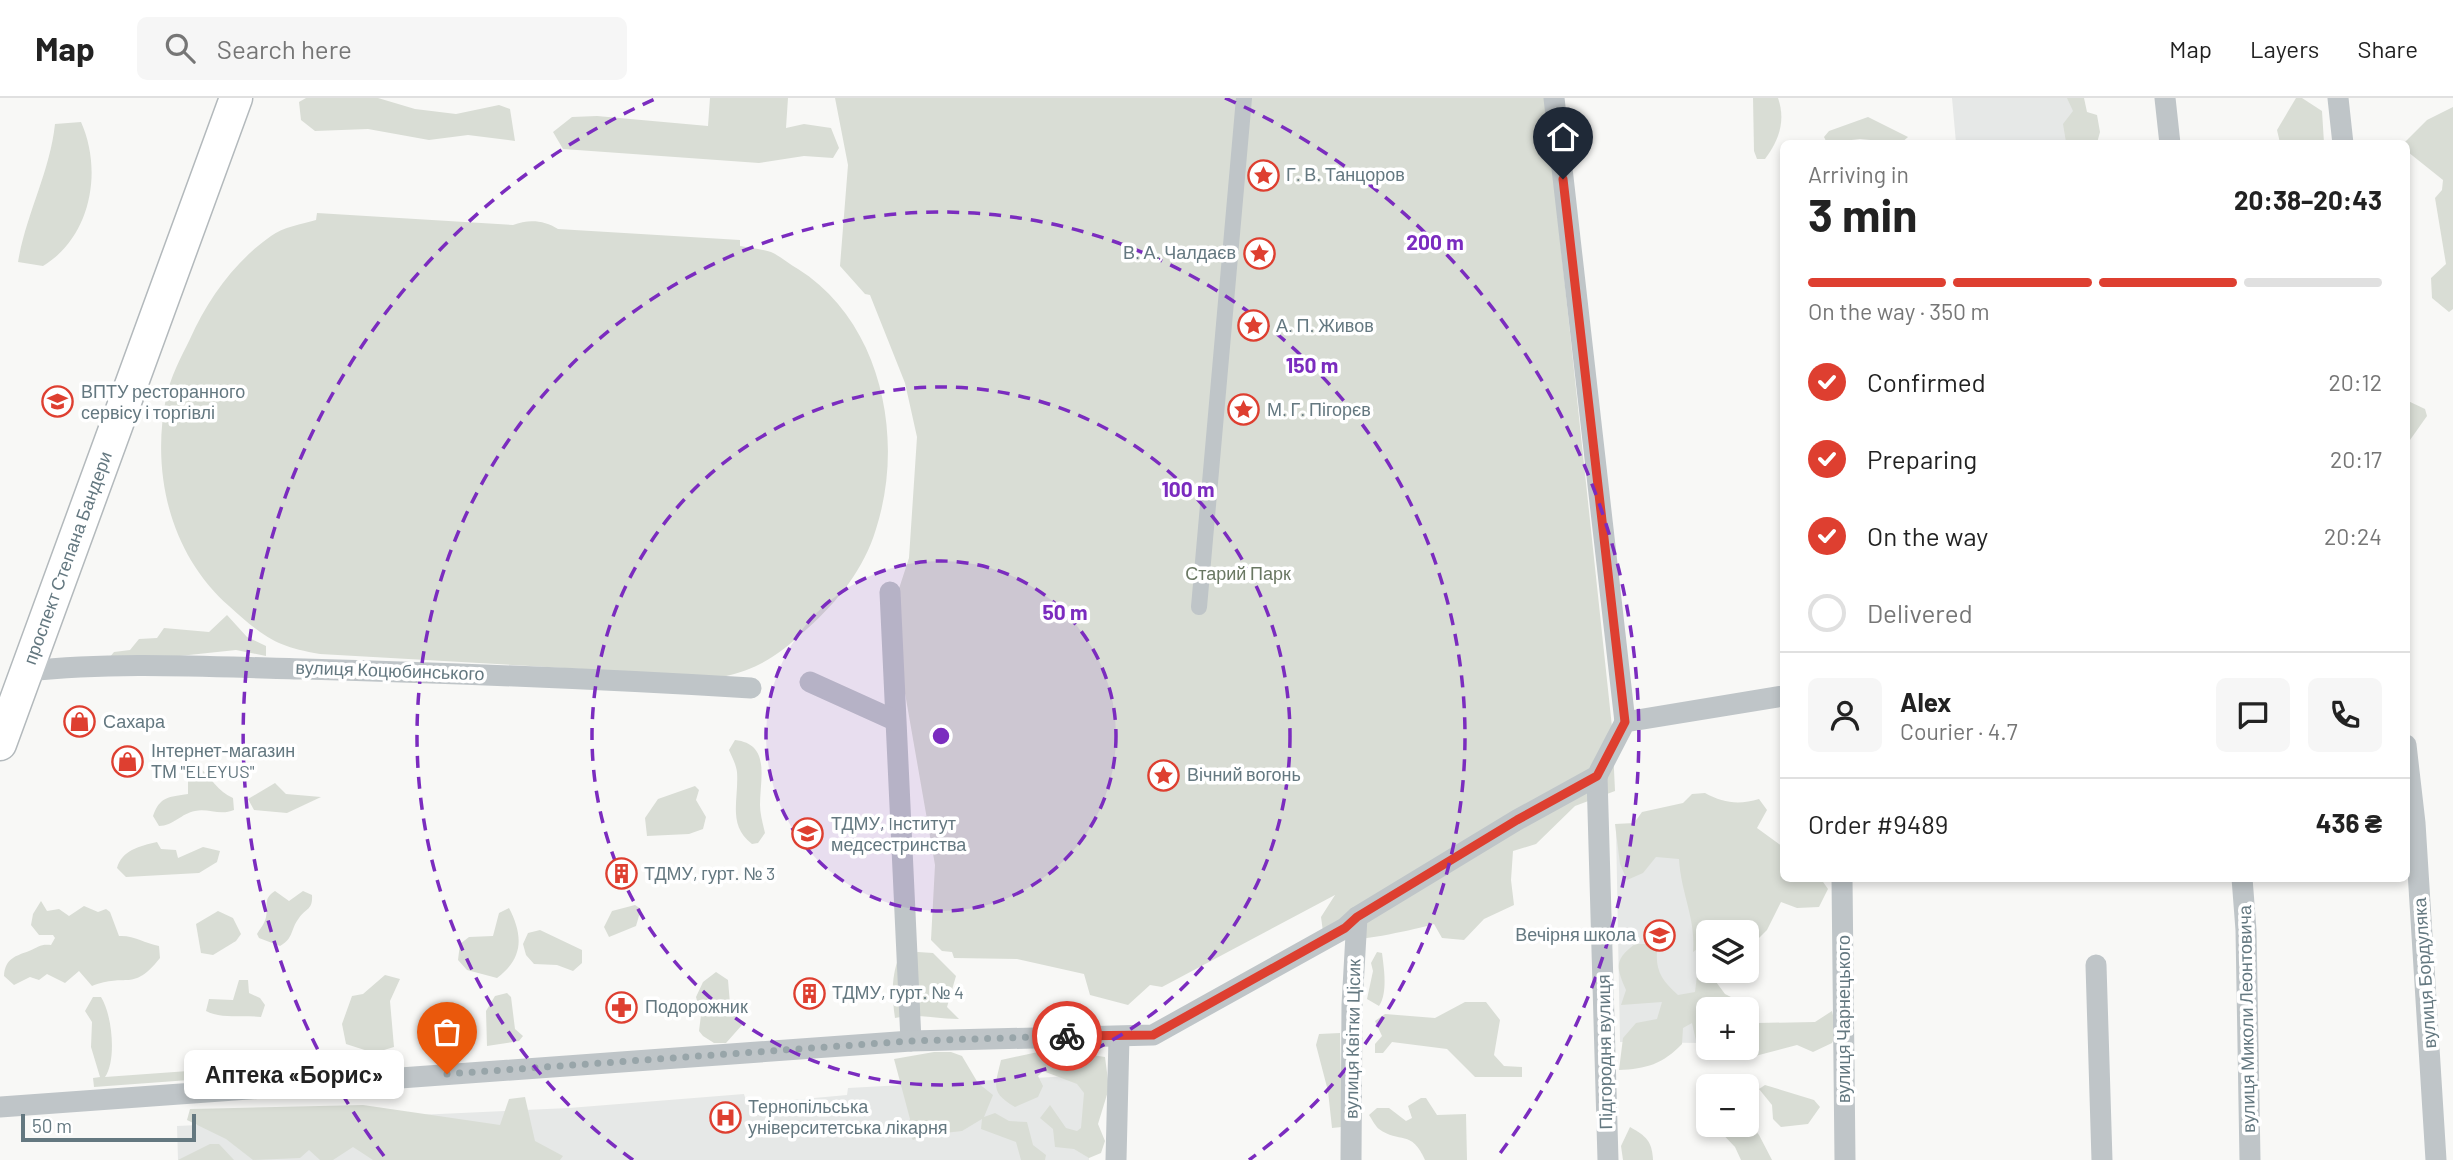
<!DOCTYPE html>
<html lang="en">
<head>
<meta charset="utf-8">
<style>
  :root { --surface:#fff; --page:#f6f6f6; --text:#222; --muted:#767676; --line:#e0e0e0; --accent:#de3f30 }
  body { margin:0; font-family:Barlow,sans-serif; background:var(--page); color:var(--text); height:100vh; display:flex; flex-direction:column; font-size:26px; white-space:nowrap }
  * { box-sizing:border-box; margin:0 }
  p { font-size:23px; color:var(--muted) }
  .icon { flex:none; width:38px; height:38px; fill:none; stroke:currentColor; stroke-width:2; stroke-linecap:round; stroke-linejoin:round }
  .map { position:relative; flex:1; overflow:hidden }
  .panel { position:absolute; left:1780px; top:42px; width:630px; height:742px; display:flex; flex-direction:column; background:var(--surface); border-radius:10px; box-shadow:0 4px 10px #0003 }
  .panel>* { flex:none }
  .buttons { position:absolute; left:1696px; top:822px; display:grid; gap:14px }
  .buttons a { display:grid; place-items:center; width:63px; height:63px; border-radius:10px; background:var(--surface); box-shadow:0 4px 10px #0003; font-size:35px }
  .scale { position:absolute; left:21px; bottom:18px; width:175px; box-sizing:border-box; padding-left:7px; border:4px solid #647880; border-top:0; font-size:19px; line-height:24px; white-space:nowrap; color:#647880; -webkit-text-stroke:5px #fff; paint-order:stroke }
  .pin { position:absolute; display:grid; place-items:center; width:60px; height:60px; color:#fff; margin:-72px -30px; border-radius:50% 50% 50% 0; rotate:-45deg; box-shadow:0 0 7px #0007 }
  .pin .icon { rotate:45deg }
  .courier { position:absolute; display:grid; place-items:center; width:70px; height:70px; margin:-35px; border:5px solid #de3f30; border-radius:50%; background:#fff; color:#222; box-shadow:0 2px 9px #0007 }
  .bubble { position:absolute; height:49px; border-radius:10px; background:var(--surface); box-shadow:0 4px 10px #0003; font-size:23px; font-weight:700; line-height:49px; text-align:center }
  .overview em { font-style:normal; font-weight:700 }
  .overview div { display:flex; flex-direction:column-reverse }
  .overview { display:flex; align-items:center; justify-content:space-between; height:119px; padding:0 28px }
  h1 { font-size:46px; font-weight:700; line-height:52px }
  .bar { display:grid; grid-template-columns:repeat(4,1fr); gap:10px 7px; align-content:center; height:84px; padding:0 28px }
  .bar i { height:9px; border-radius:5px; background:var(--line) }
  .bar .on { background:var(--accent) }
  .bar p { grid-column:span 4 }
  .line { display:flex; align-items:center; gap:18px; padding:0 28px; border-top:2px solid var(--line) }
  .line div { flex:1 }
  .round { display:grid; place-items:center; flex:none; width:74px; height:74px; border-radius:10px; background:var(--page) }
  ol { padding:0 28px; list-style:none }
  li { display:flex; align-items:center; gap:21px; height:77px }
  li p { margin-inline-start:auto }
  li .icon { padding:7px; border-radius:50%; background:var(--accent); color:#fff; stroke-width:4 }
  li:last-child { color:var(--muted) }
  li i { width:38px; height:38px; border:4px solid var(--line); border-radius:50% }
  header { display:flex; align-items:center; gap:42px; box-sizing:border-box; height:98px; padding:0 35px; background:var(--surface); border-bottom:2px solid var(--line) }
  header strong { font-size:33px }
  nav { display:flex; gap:38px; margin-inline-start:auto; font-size:24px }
  .search { width:490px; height:63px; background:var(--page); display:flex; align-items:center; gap:18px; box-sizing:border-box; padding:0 24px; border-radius:10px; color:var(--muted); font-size:26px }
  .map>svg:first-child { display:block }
</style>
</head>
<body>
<header>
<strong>Map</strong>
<div class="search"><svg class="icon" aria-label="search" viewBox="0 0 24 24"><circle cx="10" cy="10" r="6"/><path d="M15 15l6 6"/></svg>Search here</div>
<nav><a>Map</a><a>Layers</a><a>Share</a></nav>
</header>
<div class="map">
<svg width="2453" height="1062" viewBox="0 0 2453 1062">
  <rect width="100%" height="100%" fill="#f8f8f6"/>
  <g fill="#e6e8e7">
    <path d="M1952 0H2075L2079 45H1956Z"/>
    <path d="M1700 729 1701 945 1620 944 1616 730Z"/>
    <path d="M1089 977V1062H178L177 1028 569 1010 744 996 747 1006 847 997 848 990Z"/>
  </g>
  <g fill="#d9ddd5">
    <path d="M306 0H378L415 11 456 16 499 7 510 11 515 43 468 37 429 42 368 31 315 33 301 22 299 4Z"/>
    <path d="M710 0H788L786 30 804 26 831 30 839 50 833 60 804 58 759 65 563 51 553 34 572 19 597 18 708 28Z"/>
    <path d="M835 0H1545L1612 629 1615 693 1575 708 1536 746 1513 753 1511 782 1514 807 1484 821 1464 842 1442 840 1434 826C1409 833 1346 847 1324 841L1321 819 1335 797 1162 889 1150 887 1128 907 1090 897 1084 876 1017 861 954 860 952 854 942 853 931 842 935 767 891 515 909 460 917 339 905 285 870 197 865 196 840 168 848 67Z"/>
    <path d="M1753 0H1778C1786 23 1779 42 1765 61H1757L1754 53Z"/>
    <path d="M2067 0H2084L2087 14 2097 17 2100 34 2097 45 2066 44 2063 26 2073 13Z"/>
    <path d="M2296 0H2302L2322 13 2324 45H2280L2277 32Z"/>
    <path d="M2453 9V211L2449 214 2432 200 2431 180 2446 166 2435 100 2442 92 2443 82 2408 54 2405 44 2427 22Z"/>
    <path d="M1868 19 1908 39 1901 45 1860 41 1827 45 1824 39 1829 33Z"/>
    <path d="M81 24C103 73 91 139 43 168L18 164C26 116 50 74 55 26Z"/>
    <path d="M317 115 513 127C528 121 544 122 558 131L740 142V148C750 150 761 151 771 154 780 158 789 166 798 171 882 224 905 341 876 431 864 471 838 503 808 530 778 557 762 570 722 579L320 556C276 549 262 538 229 508 170 456 151 375 166 300 170 280 181 259 190 241 208 201 235 163 271 138 283 129 302 126 316 122Z"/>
    <path d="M2406 302 2425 311 2427 318 2410 342 2406 340Z"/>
    <path d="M227 517 247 539 266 548V558L236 552 104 566 114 554 130 552 139 541 157 540 164 530 209 534Z"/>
    <path d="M735 642C771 646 760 680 760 707 760 716 763 726 765 735L758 745 752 746C727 727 739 702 737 674 736 666 732 659 729 652Z"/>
    <path d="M198 668C211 679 218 694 233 700L234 712C220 718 208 710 195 713 182 715 173 728 159 728L153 718C160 698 169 699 188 696V675Z"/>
    <path d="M275 685 286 696 321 699 287 715 254 712 248 701Z"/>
    <path d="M695 688 699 692 696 702 706 719 703 731 689 736 647 738 645 720 658 701Z"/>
    <path d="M1705 695C1723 705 1739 707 1759 701L1767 712 1757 730 1783 749V780L1821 781 1828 791 1819 809 1797 810 1781 804 1767 832 1751 848 1747 846 1746 835H1708V843L1693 854C1696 820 1681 796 1679 761L1656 759 1643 775 1627 782 1620 766 1615 726 1634 725 1642 714 1683 705 1692 696Z"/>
    <path d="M157 744 161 751 176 752 178 760 203 749 220 753 217 764 199 775 126 779 117 770C122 752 140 748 157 744Z"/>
    <path d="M275 793 289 803 303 793 312 797C313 812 306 810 299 820 290 832 294 840 280 848L259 840 257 836C260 831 265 825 266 819 269 808 262 801 275 793Z"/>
    <path d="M41 803 47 813 59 811 69 818 84 808 98 814 106 811 110 814 119 838C134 837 144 845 159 848L160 860C132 895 127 874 92 888L79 873 65 885 47 876 39 882 30 879 14 887 4 878C5 860 16 858 29 853 39 849 40 846 51 847L55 840 53 837H39L31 827 33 816Z"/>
    <path d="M635 807 641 811 636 828 609 839 604 829 612 813Z"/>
    <path d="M509 810C523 837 524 860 497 880L467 872 458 862 460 846 469 839 493 838 499 815Z"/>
    <path d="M218 813 233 820 241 836 236 843 213 857 201 855 196 826Z"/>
    <path d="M540 832 582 852V865L573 873 557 867 534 866 526 857 523 846 528 835Z"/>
    <path d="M1635 846H1658C1654 870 1660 881 1678 897L1695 894 1699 861 1725 896 1737 902 1742 912H1708V950H1746L1747 922 1757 925 1815 924 1832 913 1837 935 1832 945 1813 954 1797 947 1740 962 1716 954 1707 958 1697 947 1692 925 1683 930 1682 946C1663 966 1646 971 1619 972L1623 940 1636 925 1657 921 1662 904 1621 907 1626 892C1616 869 1614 862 1635 846Z"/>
    <path d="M918 854 933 855 956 878 947 909 959 921C933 921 922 915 895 920 892 899 891 879 899 859Z"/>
    <path d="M1377 854 1382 855C1384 871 1388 895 1379 908L1367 901 1373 873 1371 865Z"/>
    <path d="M716 874 728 882 730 906 742 927 726 945H714L703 938 699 933 701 917 696 899 703 884Z"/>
    <path d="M385 877 400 881 390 903 394 949 374 955 346 946 342 926 352 898 363 896Z"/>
    <path d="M239 882H248L249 895 260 900 265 907 261 919C244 917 220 921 206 913L209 901 233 902Z"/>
    <path d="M507 895 511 899 515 931 523 938 519 943 487 948 486 913 495 898Z"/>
    <path d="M93 899H101C112 916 117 962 105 979L230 970V979L94 989 93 980 100 979 91 949 92 924 85 913Z"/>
    <path d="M1465 904H1486L1500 922 1494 957 1504 968 1522 969V979H1475L1447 951 1392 944 1383 955H1375V946L1382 938 1375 923 1385 916 1435 920Z"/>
    <path d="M1340 935 1342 1029 1332 1030 1328 993 1316 947 1319 936Z"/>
    <path d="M1052 951 1105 959 1109 990 1098 1026 1105 1043 1101 1055 1089 1060 1074 1051 1055 1049 1053 1031 1040 1020 1050 1007 1066 1030 1077 1033 1081 1030 1084 995 1077 986 1043 973 1038 978 1043 988 1038 999 1015 1009C990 994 995 988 1001 962Z"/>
    <path d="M934 954H951L962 958 978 985 993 997 984 1019 995 1015 1009 1023 1027 1024 1033 1047 1046 1057 1045 1062H1021L1016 1044 981 1031 982 1021 962 1033 927 1037 913 1042 906 1032 910 1021 894 961Z"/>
    <path d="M320 965 321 972 247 977V970Z"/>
    <path d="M1765 987 1814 1002 1820 1009 1808 1026 1781 1029 1773 1021 1772 1007 1759 991Z"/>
    <path d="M525 999 535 1043 563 1058 560 1062H373L353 1049 333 1062H320L309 1052 300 1060 253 1062 226 1041 187 1022 190 1011 363 1007 500 1027 509 1001Z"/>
    <path d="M1421 1000H1426L1437 1017 1466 1016 1467 1062H1425C1412 1031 1399 1046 1379 1031 1375 1028 1372 1021 1369 1017L1377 1010H1389L1406 1023 1412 1020 1408 1008Z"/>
    <path d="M1747 1022 1759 1037 1772 1062H1741L1735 1049 1714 1027H1746Z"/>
    <path d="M1630 1029C1646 1038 1652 1043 1653 1062H1623L1621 1048Z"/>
    <path d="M210 1046H219L234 1062H178Z"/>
  </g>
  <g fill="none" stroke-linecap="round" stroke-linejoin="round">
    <defs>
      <g id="primary">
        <path id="s1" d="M0 646 236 0"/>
      </g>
    </defs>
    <use href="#primary" stroke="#b3b9bc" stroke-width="35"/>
    <path stroke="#bfc5c8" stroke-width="16" d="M1199 509 1244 0"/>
    <g stroke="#bfc5c8" stroke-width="21">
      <path d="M1554 0 1625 624"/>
      <path d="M2165 0 2170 46"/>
      <path d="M2338 0 2343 46"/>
      <path d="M890 494 911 943"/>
      <path d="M28 573C119 563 213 569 304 571 454 575 602 581 751 590"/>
      <path d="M810 584 894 622"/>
      <path d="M2406 647 2415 725 2436 1062"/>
      <path d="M1597 678 1608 1062"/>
      <path d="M1842 780 1845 1062"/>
      <path d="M2242 780 2246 832 2250 1062"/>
      <path d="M2096 867 2102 1062"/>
      <path d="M0 1009 911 943 1153 937 1345 830 1357 819 1517 722 1597 678 1625 624 1783 598"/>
      <path d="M1116 1062 1119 939"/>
      <path d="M1351 1062 1352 907 1357 819"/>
    </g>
    <use href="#primary" stroke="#fff" stroke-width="32"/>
  </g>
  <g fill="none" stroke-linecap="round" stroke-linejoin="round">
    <path stroke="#98a5a9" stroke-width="7" stroke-dasharray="0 12.6" d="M447 976 911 943 1067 938"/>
    <path stroke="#de3f30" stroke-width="9" d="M1067 938 1153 937 1345 830 1357 819 1517 722 1597 678 1625 624 1563 81"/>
  </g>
  <circle cx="941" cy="638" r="175" fill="#7b2cbf" fill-opacity=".12"/>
  <g fill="none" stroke="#7b2cbf" stroke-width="3.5" stroke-dasharray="12 9">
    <circle cx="941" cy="638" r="175"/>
    <circle cx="941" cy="638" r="349"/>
    <path d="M633 1062A524 524 0 1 1 1249 1062"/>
    <path d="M384 1058A698 698 0 0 1 657 0M1225 0A698 698 0 0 1 1498 1058"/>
  </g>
  <defs>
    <symbol id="sight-ring" viewBox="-11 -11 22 22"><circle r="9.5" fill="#fff" stroke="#de3f30" stroke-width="1.5"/><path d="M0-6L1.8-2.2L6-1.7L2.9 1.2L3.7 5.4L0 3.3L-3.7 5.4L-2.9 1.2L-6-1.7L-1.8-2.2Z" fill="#de3f30"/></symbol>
    <symbol id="university-ring" viewBox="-11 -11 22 22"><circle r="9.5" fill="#fff" stroke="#de3f30" stroke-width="1.5"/><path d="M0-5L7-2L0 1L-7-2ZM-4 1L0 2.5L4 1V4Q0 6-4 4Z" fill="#de3f30"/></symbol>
    <symbol id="shop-ring" viewBox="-11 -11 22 22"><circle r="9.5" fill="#fff" stroke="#de3f30" stroke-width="1.5"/><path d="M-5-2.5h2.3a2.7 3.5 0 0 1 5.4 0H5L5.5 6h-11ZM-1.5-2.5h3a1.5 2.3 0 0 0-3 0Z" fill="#de3f30"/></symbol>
    <symbol id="building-ring" viewBox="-11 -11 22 22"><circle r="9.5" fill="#fff" stroke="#de3f30" stroke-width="1.5"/><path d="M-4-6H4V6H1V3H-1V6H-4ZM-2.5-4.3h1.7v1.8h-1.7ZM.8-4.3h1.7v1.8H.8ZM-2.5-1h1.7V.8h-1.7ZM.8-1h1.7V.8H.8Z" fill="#de3f30"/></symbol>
    <symbol id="school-ring" viewBox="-11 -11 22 22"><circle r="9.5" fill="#fff" stroke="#de3f30" stroke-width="1.5"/><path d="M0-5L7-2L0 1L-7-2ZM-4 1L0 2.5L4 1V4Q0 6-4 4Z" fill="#de3f30"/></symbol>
    <symbol id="pharmacy-ring" viewBox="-11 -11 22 22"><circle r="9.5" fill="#fff" stroke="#de3f30" stroke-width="1.5"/><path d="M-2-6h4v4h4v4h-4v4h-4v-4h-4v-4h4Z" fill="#de3f30"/></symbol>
    <symbol id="hospital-ring" viewBox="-11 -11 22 22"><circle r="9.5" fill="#fff" stroke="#de3f30" stroke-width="1.5"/><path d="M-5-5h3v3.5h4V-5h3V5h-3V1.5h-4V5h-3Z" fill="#de3f30"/></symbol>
  </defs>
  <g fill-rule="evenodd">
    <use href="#sight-ring" x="1246" y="60" width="35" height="35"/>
    <use href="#sight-ring" x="1242" y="138" width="35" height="35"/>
    <use href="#sight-ring" x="1236" y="210" width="35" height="35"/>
    <use href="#university-ring" x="40" y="286" width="35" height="35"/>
    <use href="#sight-ring" x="1226" y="294" width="35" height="35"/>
    <use href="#shop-ring" x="62" y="606" width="35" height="35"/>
    <use href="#shop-ring" x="110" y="646" width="35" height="35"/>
    <use href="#sight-ring" x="1146" y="660" width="35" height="35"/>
    <use href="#university-ring" x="790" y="718" width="35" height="35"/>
    <use href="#building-ring" x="604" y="758" width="35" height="35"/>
    <use href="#school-ring" x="1642" y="820" width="35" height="35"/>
    <use href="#building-ring" x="792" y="878" width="35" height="35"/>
    <use href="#pharmacy-ring" x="604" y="892" width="35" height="35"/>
    <use href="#hospital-ring" x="708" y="1002" width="35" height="35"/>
  </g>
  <g text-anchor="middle" stroke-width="7" stroke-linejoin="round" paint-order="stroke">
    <g font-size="18" fill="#647880" stroke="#fff" text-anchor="start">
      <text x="1286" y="83">Г. В. Танцоров</text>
      <text x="1236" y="161" text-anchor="end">В. А. Чалдаєв</text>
      <text x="1276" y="234">А. П. Живов</text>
      <text x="81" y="300">ВПТУ ресторанного<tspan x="81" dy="21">сервісу і торгівлі</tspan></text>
      <text x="1267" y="318">М. Г. Пігорєв</text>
      <text x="103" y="630">Сахара</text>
      <text x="151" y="659">Інтернет-магазин<tspan x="151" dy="21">ТМ "ELEYUS"</tspan></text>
      <text x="1187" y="683">Вічний вогонь</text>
      <text x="831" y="732">ТДМУ, Iнститут<tspan x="831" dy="21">медсестринства</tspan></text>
      <text x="644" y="782">ТДМУ, гурт. № 3</text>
      <text x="1636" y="843" text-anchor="end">Вечірня школа</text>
      <text x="832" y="901">ТДМУ, гурт. № 4</text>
      <text x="645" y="915">Подорожник</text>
      <text x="748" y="1015">Тернопільська<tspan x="748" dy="21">університетська лікарня</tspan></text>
    </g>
    <g font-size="18" fill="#647880" stroke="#fff">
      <text dy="6" stroke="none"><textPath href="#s1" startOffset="198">проспект Степана Бандери</textPath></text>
      <text transform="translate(390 573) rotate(2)" y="6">вулиця Коцюбинського</text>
      <text transform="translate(2425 875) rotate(-94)" y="6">вулиця Бордуляка</text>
      <text transform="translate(1844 921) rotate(-90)" y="6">вулиця Чарнецького</text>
      <text transform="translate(2247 921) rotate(-91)" y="6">вулиця Миколи Леонтовича</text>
      <text transform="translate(1353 941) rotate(-89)" y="6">вулиця Квітки Цісик</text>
      <text transform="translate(1605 954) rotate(-91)" y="6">Підгородня вулиця</text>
    </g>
    <g font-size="18" fill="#6a7863" stroke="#fff">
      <text x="1238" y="482">Старий Парк</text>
    </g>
  </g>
  <circle cx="941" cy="638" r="10" fill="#7b2cbf" stroke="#fff" stroke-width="3.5"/>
  <g font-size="21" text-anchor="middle" font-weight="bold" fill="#7b2cbf" stroke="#fff" stroke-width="7" stroke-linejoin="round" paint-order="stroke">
    <text x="1435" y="152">200 m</text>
    <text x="1312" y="275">150 m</text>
    <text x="1188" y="399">100 m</text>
    <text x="1065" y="522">50 m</text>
  </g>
</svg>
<div class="buttons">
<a><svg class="icon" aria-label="layers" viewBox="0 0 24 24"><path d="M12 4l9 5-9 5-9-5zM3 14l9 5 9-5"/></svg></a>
<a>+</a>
<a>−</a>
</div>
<div class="scale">50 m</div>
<div class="pin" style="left:447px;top:976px;background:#ea580c"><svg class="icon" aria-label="bag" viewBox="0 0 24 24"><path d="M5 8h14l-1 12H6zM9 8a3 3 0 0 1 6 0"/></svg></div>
<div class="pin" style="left:1563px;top:81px;background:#1f2937"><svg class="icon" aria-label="home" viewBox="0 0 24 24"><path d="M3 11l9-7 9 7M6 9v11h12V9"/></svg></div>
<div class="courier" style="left:1067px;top:938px"><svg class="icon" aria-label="bike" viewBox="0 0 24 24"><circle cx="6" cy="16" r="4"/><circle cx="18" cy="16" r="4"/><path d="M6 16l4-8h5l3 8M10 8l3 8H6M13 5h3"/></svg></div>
<div class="bubble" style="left:184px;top:952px;width:220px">Аптека «Борис»</div>
<section class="panel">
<div class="overview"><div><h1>3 min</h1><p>Arriving in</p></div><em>20:38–20:43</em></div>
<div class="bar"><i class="on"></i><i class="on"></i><i class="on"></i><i></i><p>On the way · 350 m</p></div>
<ol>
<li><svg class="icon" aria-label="check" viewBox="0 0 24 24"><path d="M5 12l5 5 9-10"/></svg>Confirmed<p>20:12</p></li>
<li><svg class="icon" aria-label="check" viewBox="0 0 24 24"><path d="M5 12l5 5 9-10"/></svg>Preparing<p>20:17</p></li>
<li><svg class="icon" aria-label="check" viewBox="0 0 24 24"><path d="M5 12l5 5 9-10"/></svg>On the way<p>20:24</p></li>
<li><i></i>Delivered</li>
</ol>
<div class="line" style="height:126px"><a class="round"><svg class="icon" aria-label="person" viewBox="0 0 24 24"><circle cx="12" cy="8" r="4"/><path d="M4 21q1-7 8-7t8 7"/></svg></a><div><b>Alex</b><p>Courier · 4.7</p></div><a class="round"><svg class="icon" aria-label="chat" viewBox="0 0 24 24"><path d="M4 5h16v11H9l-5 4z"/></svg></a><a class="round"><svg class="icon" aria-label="phone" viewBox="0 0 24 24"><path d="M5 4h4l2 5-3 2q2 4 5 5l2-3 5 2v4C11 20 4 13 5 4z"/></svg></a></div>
<div class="line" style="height:91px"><div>Order #9489</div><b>436 ₴</b></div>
</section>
</div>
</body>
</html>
